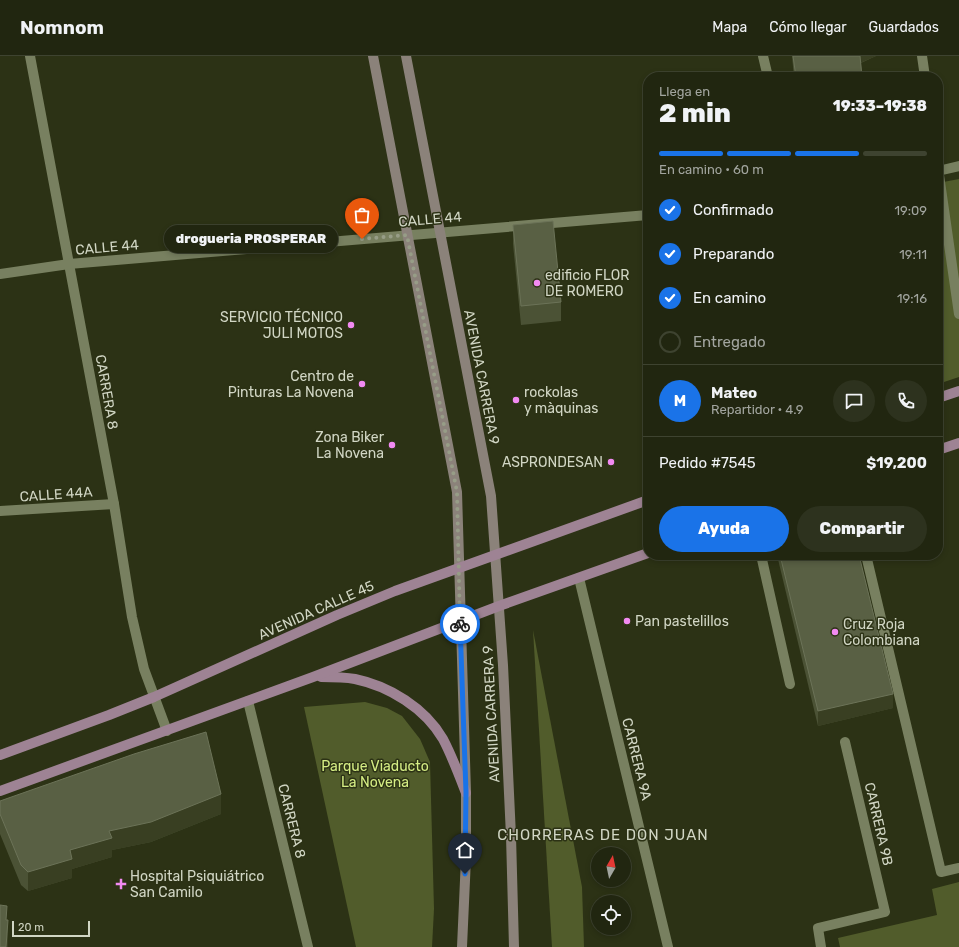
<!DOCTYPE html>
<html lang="es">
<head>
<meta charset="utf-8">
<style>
  :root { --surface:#212610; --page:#2d321e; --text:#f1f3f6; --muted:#a2a59f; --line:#3e4330; --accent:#1a73e8 }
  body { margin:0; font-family:Rubik,sans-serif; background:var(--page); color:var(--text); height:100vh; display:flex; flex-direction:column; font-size:15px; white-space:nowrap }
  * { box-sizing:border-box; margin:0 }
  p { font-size:13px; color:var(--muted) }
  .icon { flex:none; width:22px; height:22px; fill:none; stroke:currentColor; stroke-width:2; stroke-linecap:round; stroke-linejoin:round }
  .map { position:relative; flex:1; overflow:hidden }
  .drawer { position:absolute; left:643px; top:16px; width:300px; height:488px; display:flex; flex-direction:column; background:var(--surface); border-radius:16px; box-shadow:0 2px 6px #0003,0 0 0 1px var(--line) }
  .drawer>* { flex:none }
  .needle { width:26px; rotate:9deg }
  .fabs { position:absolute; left:591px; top:791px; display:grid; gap:8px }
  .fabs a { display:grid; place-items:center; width:40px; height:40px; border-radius:50%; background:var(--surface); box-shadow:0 2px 6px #0003,0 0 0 1px var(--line); font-size:20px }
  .scale { position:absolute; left:12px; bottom:10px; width:78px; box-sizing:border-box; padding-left:4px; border:2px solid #d1d6c4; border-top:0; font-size:11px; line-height:14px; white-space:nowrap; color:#d1d6c4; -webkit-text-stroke:3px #2c3215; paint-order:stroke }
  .pin { position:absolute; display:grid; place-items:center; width:34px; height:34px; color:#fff; margin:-41px -17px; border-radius:50% 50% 50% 0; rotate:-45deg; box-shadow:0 0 4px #0007 }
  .pin .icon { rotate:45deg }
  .courier { position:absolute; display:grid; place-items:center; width:40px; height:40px; margin:-20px; border:3px solid #1a73e8; border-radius:50%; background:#fff; color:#222; box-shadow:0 1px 5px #0007 }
  .bubble { position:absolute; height:28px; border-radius:14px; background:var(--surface); box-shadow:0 2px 6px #0003,0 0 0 1px var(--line); font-size:13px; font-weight:800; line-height:28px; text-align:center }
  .summary em { font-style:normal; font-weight:800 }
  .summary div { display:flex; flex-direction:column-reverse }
  .summary { display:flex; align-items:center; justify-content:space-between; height:68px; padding:0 16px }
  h1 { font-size:26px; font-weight:800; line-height:30px }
  .bar { display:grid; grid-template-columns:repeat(4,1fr); gap:6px 4px; align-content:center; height:48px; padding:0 16px }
  .bar i { height:5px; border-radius:3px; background:var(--line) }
  .bar .on { background:var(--accent) }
  .bar p { grid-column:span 4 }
  .line { display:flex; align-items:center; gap:10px; padding:0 16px; border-top:1px solid var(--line) }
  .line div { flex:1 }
  .round { display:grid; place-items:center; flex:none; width:42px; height:42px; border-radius:21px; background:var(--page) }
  ol { padding:0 16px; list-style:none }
  li { display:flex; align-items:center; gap:12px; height:44px }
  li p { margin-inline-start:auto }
  li .icon { padding:4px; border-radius:50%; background:var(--accent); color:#fff; stroke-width:4 }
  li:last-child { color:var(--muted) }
  li i { width:22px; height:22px; border:2px solid var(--line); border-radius:50% }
  .action { display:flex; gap:8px; margin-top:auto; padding:8px 16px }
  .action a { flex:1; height:46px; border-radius:24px; background:var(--accent); color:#fff; font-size:16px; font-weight:800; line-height:46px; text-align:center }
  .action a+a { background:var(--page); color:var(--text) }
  header { display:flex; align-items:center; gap:24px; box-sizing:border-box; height:56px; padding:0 20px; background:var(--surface); border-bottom:1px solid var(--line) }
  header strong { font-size:19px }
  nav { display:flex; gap:22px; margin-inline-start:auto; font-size:14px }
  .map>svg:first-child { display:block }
</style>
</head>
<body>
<header>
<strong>Nomnom</strong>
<nav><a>Mapa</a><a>Cómo llegar</a><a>Guardados</a></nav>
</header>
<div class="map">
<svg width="959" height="891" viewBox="0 0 959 891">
  <rect width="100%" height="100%" fill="#2c3215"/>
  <g fill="#515c2b">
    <path d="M959 123V321L938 328V127Z"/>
    <path d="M533 574 582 831 584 891H552Z"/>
    <path d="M365 646 387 652 402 660 420 683 430 706 434 853 432 891H356L304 651Z"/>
    <path d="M959 826V891H840L838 882 937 859 932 833Z"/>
  </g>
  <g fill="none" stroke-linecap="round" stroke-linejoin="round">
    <g stroke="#788060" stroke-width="10">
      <path d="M866 499 941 816 959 812"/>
      <path d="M248 645 308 891"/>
    </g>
    <g stroke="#788060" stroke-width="10">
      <path d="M30 0 114 448 132 561 144 613 167 675"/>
      <path d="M763 0 768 21"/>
      <path d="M922 0 925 21"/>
      <path d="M938 112 959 258"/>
      <path d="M938 115 959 110"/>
      <path d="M0 218 69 208 648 159"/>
      <path d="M0 455 114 448"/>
      <path d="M761 499 790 628"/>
      <path d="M579 522 668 891"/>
      <path d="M821 891 818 872 885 856 845 686"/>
    </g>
    <g stroke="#8b827a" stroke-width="10">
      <path d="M373 0 457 436 466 737V802L462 891"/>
      <path d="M406 0 491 440 503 609 511 780 514 891"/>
    </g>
    <g stroke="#9e8394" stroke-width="10">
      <path d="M938 342 959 335"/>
      <path d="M938 394 959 387"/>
      <path d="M321 621C332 621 344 621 355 623 389 630 425 652 443 683 452 700 459 719 466 737"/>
      <path d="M0 699 109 659 154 641 337 559 395 535 648 444"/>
      <path d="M0 735 313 621 499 550 648 497"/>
    </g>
  </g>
  <g fill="#4b5235">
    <path d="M792 0H876L861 7 862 21H794Z"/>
    <path d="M513 169 561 246V265L521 269 513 188Z"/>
    <path d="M777 499H859L893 652 818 670Z"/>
    <path d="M0 745 221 758 151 786 112 794V801L72 813V822L28 835 21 829 0 778Z"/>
  </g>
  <g fill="#393f22">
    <path d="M860 0H876L860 7Z"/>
    <path d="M893 638V652L818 670V655Z"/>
    <path d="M221 738V758L151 786 112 794V801L72 813V822L28 835V816L70 794 109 775Z"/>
    <path d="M8 864V891H6Z"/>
  </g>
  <g fill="#596044" stroke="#6c7358">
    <path d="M793 0H860L862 21H796Z"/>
    <path d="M553 165 561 246 521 250 513 169Z"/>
    <path d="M780 499H859L893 638 818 655Z"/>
    <path d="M206 676 221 738 151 766 109 775 112 782 70 794 72 803 28 816 21 809 0 758V745L134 698Z"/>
    <path d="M0 849 7 850 6 864H8L6 891H0Z"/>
  </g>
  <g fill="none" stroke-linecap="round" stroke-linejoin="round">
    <path stroke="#979d87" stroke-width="4" stroke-dasharray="0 7.2" d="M362 183 407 179 457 436 460 568"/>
    <path stroke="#1a73e8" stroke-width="5" d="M460 568 466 736 465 818"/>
  </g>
  <g fill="#f28af2" stroke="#2c3215" stroke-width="1.5">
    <circle cx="537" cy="227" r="4"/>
    <circle cx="351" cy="269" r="4"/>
    <circle cx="362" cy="328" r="4"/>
    <circle cx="516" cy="344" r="4"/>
    <circle cx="392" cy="389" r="4"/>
    <circle cx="611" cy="406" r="4"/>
    <circle cx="627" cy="565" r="4"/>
    <circle cx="835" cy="576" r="4"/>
    <path d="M119 822h4v4h4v4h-4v4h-4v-4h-4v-4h4z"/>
  </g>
  <g text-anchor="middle" stroke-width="3" stroke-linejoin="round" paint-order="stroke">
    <g font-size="14" fill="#d1d6c4" stroke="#2c3215">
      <text transform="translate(430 163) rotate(-5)" y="5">CALLE 44</text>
      <text transform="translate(107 191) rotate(-5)" y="5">CALLE 44</text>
      <text transform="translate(482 321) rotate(79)" y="5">AVENIDA CARRERA 9</text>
      <text transform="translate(107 336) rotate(80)" y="5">CARRERA 8</text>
      <text transform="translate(56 438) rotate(-4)" y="5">CALLE 44A</text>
      <text transform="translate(316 554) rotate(-24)" y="5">AVENIDA CALLE 45</text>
      <text transform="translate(491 658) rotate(-93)" y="5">AVENIDA CARRERA 9</text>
      <text transform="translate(637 703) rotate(76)" y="5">CARRERA 9A</text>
      <text transform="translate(292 765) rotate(76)" y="5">CARRERA 8</text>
      <text transform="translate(879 768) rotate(77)" y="5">CARRERA 9B</text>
    </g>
    <g font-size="14" fill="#d1d6c4" stroke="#2c3215" text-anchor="start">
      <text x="545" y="224">edificio FLOR<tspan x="545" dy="16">DE ROMERO</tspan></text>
      <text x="343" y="266" text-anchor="end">SERVICIO TÉCNICO<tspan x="343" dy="16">JULI MOTOS</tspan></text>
      <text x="354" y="325" text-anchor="end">Centro de<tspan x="354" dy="16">Pinturas La Novena</tspan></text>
      <text x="524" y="341">rockolas<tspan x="524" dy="16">y màquinas</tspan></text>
      <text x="384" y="386" text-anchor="end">Zona Biker<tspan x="384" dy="16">La Novena</tspan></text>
      <text x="603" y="411" text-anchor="end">ASPRONDESAN</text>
      <text x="635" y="570">Pan pastelillos</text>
      <text x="843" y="573">Cruz Roja<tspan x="843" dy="16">Colombiana</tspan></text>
      <text x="130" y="825">Hospital Psiquiátrico<tspan x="130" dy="16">San Camilo</tspan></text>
    </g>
    <g font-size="14" fill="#d5ed84" stroke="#2c3215">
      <text x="375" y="715">Parque Viaducto<tspan x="375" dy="16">La Novena</tspan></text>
    </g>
    <g font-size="15" letter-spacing="1" fill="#d1d6c4" stroke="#2c3215">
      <text x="603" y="784">CHORRERAS DE DON JUAN</text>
    </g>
  </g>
</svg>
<div class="fabs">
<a><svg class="needle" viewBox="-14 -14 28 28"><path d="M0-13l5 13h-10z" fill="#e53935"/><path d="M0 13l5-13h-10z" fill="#a2a59f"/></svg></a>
<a><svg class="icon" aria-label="locate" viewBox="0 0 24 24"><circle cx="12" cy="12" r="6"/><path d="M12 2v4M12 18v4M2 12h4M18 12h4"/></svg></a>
</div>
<div class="scale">20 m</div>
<div class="pin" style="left:362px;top:183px;background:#ea580c"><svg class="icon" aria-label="bag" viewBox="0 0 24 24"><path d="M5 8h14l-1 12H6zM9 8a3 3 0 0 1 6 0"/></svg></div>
<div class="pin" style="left:465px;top:818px;background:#1f2937"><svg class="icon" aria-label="home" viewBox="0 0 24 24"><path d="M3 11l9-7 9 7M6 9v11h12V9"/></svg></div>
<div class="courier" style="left:460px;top:568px"><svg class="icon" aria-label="bike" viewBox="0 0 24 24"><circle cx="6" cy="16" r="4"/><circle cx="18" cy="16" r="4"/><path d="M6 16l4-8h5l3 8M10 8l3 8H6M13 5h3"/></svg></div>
<div class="bubble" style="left:164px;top:169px;width:174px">drogueria PROSPERAR</div>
<section class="drawer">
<div class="summary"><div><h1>2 min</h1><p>Llega en</p></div><em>19:33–19:38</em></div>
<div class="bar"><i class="on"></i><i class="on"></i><i class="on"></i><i></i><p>En camino · 60 m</p></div>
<ol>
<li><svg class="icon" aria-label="check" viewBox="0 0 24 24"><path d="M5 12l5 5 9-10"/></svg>Confirmado<p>19:09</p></li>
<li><svg class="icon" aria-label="check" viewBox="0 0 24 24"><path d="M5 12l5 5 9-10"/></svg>Preparando<p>19:11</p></li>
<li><svg class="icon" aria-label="check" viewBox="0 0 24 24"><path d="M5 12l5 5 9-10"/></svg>En camino<p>19:16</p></li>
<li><i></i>Entregado</li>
</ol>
<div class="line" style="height:72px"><b class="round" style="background:var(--accent);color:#fff">M</b><div><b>Mateo</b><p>Repartidor · 4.9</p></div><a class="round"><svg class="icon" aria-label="chat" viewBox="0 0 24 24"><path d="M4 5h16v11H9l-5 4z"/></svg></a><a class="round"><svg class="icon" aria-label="phone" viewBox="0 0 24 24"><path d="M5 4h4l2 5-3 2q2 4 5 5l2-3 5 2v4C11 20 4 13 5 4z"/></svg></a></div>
<div class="line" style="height:52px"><div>Pedido #7545</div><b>$19,200</b></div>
<div class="action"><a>Ayuda</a><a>Compartir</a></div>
</section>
</div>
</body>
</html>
